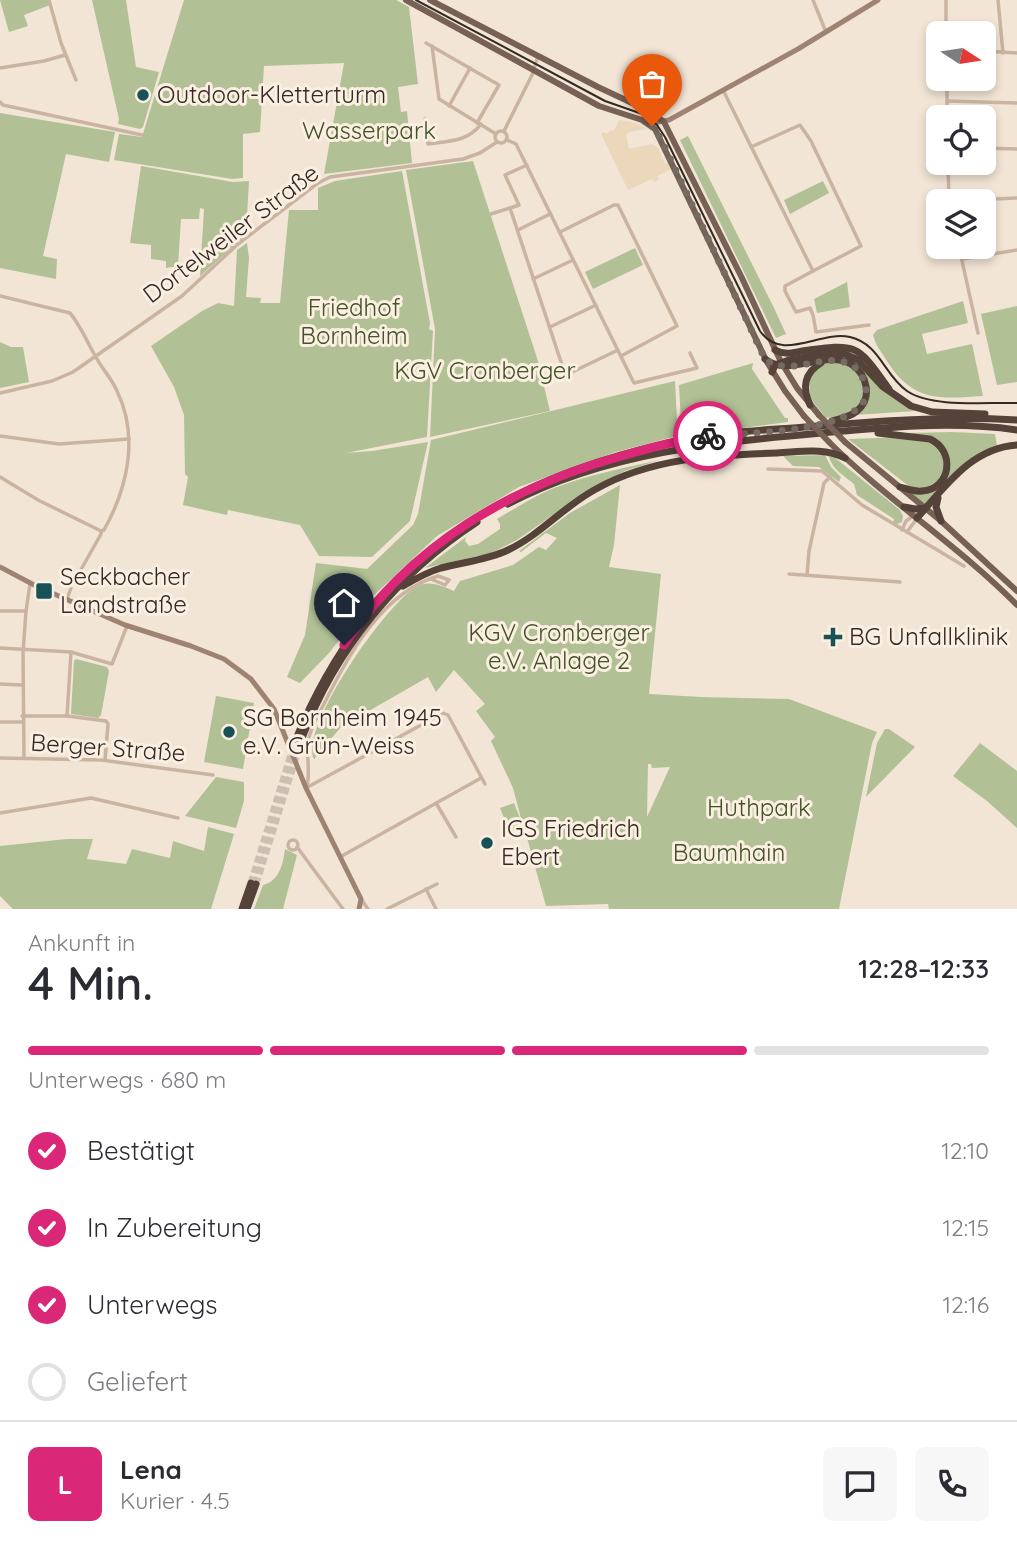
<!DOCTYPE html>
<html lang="de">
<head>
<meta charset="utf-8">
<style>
  :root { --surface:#fff; --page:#f7f7f7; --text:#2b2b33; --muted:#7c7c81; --line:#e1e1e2; --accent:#db2777 }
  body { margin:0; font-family:Quicksand,sans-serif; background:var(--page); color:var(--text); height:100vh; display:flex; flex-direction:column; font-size:26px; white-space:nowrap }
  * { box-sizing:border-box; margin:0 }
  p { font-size:23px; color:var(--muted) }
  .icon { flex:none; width:38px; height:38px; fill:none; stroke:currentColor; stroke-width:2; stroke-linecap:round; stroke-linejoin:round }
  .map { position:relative; height:909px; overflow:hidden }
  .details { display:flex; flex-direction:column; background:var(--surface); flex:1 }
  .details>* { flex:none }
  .needle { width:46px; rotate:102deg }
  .tools { position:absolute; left:926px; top:21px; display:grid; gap:14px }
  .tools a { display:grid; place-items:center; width:70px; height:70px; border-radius:10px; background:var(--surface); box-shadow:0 4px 10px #0003; font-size:35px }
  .pin { position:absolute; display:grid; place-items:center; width:60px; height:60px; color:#fff; margin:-72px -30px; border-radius:50% 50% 50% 0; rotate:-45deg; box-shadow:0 0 7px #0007 }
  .pin .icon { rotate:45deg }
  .courier { position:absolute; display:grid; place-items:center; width:70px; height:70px; margin:-35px; border:5px solid #db2777; border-radius:50%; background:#fff; color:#222; box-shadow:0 2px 9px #0007 }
  .headline em { font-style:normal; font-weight:600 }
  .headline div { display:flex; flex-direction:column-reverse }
  .headline { display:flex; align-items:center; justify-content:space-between; height:119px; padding:0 28px }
  h1 { font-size:46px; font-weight:600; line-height:52px }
  .bar { display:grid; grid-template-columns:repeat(4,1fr); gap:10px 7px; align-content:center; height:84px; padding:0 28px }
  .bar i { height:9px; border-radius:5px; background:var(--line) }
  .bar .selected { background:var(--accent) }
  .bar p { grid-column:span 4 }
  .line { display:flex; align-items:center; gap:18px; padding:0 28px; border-top:2px solid var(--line) }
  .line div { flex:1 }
  .round { display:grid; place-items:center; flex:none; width:74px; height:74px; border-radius:10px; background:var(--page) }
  ol { padding:0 28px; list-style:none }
  li { display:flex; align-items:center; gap:21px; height:77px }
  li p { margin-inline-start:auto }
  li .icon { padding:7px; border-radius:50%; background:var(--accent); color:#fff; stroke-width:4 }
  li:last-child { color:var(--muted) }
  li i { width:38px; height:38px; border:4px solid var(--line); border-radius:50% }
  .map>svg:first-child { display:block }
</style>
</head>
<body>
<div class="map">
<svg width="1017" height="909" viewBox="0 0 1017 909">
  <rect width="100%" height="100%" fill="#f2e5d5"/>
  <g fill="#b1c195" fill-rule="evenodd">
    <path d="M0 0H49L50 5 24 15 28 26 9 32Z"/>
    <path d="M92 0H126L136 67 159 72 143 127 140 129 118 124 119 119Z"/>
    <path d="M184 0H396L409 7 418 84 398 87 401 112 407 111 412 163 324 174 344 63 264 66 260 132 243 134V178L232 179 114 160 119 134 142 137Z"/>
    <path d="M0 113 115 132 109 162 66 154 43 256 57 259 56 279 0 268Z"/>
    <path d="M688 136 775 310 786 334 776 338 680 140Z"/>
    <path d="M473 161 537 358 550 411 430 437 435 329 406 170Z"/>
    <path d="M141 166 233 182 249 181 246 235 200 276 204 209 200 208 199 219H181L178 266 166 268V261L151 259V245L130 243Z"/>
    <path d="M402 171 430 323 429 329 433 331 427 437 346 453 372 451 428 442 410 521 372 557 319 556 300 525 228 510 227 515 183 505 188 477 185 474 184 415 174 387 151 346 202 311 218 303 234 306 237 250 247 243 249 258 246 297 261 298 260 303H280L289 210H318V188L335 181Z"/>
    <path d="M823 181 829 193 790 214 784 200Z"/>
    <path d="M635 248 643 265 593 289 585 272Z"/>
    <path d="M847 282 850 307 817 313 814 299Z"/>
    <path d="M963 301 968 323 922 334 927 354 972 344 983 396C942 399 914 402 889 364 883 354 876 347 873 335L877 330Z"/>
    <path d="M1017 306V382L997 385 981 314Z"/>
    <path d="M0 342 11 347H23L29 382 0 388Z"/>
    <path d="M833 355 851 358 905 406 916 411 855 415 869 395 851 362Z"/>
    <path d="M830 362C835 363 842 363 846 365 870 376 869 408 843 416 838 417 832 417 826 418L810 398 809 378 823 364Z"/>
    <path d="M753 363 752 369 785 418H788V422L673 437 616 452 519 487 437 536 373 596 329 653 300 683 287 677 305 635 316 563 367 569 413 525 418 514 431 440 675 381 677 421 681 423 679 385Z"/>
    <path d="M952 432 995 434 997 446 984 451 926 505 909 491 942 484 947 452 938 441 907 433Z"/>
    <path d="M877 438C898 438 944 431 946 463 946 467 942 475 941 479L923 490 910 487 848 439Z"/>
    <path d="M825 455 831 467 841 477 839 482 819 467 793 466 783 456Z"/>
    <path d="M829 456 834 457 900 510 903 516 902 522 897 524 893 522 894 519 857 495 854 484C845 476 832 470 829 456Z"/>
    <path d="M659 460 625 471 580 496 517 540 491 553 425 568 466 537 465 541 469 546 478 544 500 529V524L497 519C516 508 534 496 554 488 588 475 623 468 659 460Z"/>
    <path d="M620 485 614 545 609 567 661 574 649 694 701 697 789 699 877 732 872 743 839 909H609L608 904 546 906 524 827 510 833 500 808 514 803 523 826 513 788 491 741 495 737 476 711 485 704 454 670 436 692 428 677 341 727 314 759C298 730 388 600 418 586 430 580 442 586 454 591L460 581 513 565 539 547 546 550 557 538 546 533 521 552 519 551 570 513ZM648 764H651L652 768 670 767 647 817Z"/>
    <path d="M76 659 107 667 109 671 101 715 98 718 71 714 74 661Z"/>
    <path d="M216 696 254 703 243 769 204 762Z"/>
    <path d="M885 729H889L915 747 866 797 877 743Z"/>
    <path d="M980 743 1017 771V828L987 801 953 776Z"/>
    <path d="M216 777 244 782V801L236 828 185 816Z"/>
    <path d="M208 827 234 834 211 909H13L0 896V846L67 839H93L87 859 126 864 132 849 170 858 173 841 204 851Z"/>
    <path d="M285 849 297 855 283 909H254L263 885C279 881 283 865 285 849Z"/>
  </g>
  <path fill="#ebd7ba" d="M619 120 636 123 646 129 629 132 626 135 629 149 652 144 658 148 665 164 668 163 671 169 657 176 659 180 654 182 652 179 628 190 601 134 604 132 607 134 611 130 614 131Z"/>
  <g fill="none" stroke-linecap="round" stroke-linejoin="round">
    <g stroke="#ccbfb2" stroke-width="7" stroke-dasharray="7 3.5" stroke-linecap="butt">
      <path d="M251 883 296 739"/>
      <path d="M256 884 302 738"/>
    </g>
    <g stroke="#cab4a1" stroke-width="3.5">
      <path d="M49 0 61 43 76 80"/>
      <path d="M813 0 826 32"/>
      <path d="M946 0V33"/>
      <path d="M998 0 1003 53"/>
      <path d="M426 43 499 85 477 123"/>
      <path d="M432 46 439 99 496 134"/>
      <path d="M984 51 1017 53"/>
      <path d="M0 68 44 61 65 55"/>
      <path d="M947 79V117"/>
      <path d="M723 90 813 271 785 286V291L796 312 810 308 813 315 816 332 869 325"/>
      <path d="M947 101 1017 103"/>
      <path d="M0 102 3 105 142 135"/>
      <path d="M449 106 470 68"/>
      <path d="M425 119 428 144C448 141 468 142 481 124"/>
      <circle cx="501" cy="137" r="6"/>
      <path d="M504 131 532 75 538 56"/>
      <path d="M507 140 516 144 634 383 697 368 690 353"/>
      <path d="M751 147 800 125 811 141 861 246 813 271"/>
      <path d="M984 148 1017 149"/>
      <path d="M948 163 949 201"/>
      <path d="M527 165 505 175 519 205 510 208 565 374 570 373 618 350"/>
      <path d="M949 201 1017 198"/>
      <path d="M491 214 510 208"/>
      <path d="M518 230 550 214"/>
      <path d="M560 232 614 205H618L677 326 621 356"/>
      <path d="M959 247 978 333"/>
      <path d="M962 259 1017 250"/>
      <path d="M533 279 573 260"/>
      <path d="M0 296 70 313C81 326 88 344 97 359 103 370 112 379 117 391 139 436 128 487 104 530L101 531V534L74 582"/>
      <path d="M550 327 596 305"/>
      <path d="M0 393 52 381 73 372 182 296 238 244 318 183 330 177 463 159 480 153 497 142"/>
      <path d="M0 436 59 444 129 439"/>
      <path d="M768 469 822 471 862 505 964 566"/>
      <path d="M0 477 38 500 101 531"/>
      <path d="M902 530 906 521 913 516"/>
      <path d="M907 532 918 517"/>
      <path d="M789 574 900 582"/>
      <path d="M807 575 809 551 824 483 830 477"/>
      <path d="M431 579 445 585 449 580"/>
      <path d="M67 599 71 588"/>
      <path d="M0 611H26"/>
      <path d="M0 648 71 652 112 664 127 626"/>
      <path d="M0 684 22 685"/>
      <path d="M22 716H67L106 721 108 724 105 760"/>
      <path d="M67 716 71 652"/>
      <path d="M0 722H22"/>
      <path d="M0 758 101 760 213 775"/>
      <path d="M24 758 23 653 26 611 30 584"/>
      <path d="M307 786C311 770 305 754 309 737 313 723 321 710 327 698 351 650 384 592 438 576L449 580"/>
      <path d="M306 788 443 713 448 715 485 784"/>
      <path d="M436 803 456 837"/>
      <path d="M0 813 91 798 178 818"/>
      <circle cx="293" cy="845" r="5"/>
      <path d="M297 847 343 909"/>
      <path d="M340 857 481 778"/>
      <path d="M426 889 436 909"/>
      <path d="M361 899 368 909"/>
      <path d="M387 909 437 884"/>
    </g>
    <g stroke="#9e8372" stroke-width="5">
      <path d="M645 120 658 122 669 120 798 49 878 0"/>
      <path d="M0 567 36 586 125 625 191 646 224 659 251 679 274 709 306 788 361 899 359 909"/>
    </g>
    <g stroke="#776054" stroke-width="6">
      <path d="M406 0 599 106 642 120 655 129 767 362 785 391 804 416"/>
      <path d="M430 0 598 87 649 111 664 122 741 276 781 362 797 388 819 415"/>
      <path d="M829 442C888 501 959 546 1017 605"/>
      <path d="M845 442 941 521 1017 591"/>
    </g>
    <g stroke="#55433a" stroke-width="7">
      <path d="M775 350C784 355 792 353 802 351 858 343 857 344 889 389"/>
      <path d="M765 359C790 378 824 349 851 364 867 374 873 398 857 411 850 417 840 419 832 421"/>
      <path d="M772 372 775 365 789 360 831 353 845 354 858 360 882 386 911 406 932 412 985 414"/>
      <path d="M810 405C802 388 804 373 821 363"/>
      <path d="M878 433 930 439C956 451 951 489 922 491 914 492 907 489 900 487"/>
      <path d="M938 498 936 507 941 521"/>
      <path d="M508 504C609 451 721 442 832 432 894 427 955 421 1017 430"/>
      <path d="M904 507 915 509 926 508"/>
      <path d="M917 518C945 487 971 448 1017 445"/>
      <path d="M403 586C415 579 427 572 441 568 464 562 487 560 508 550 540 535 564 506 596 489 651 458 715 455 777 453 800 452 824 447 845 458"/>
      <path d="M302 738C335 650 397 574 477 522"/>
      <path d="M296 739C370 558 508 472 695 438 731 431 769 430 805 427 877 421 946 416 1017 420"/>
      <path d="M242 909 251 883"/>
      <path d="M247 909 256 884"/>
    </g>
    <path stroke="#342924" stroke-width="2" d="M416 0 605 101 645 115 657 125 665 137 760 331C782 363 820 330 850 337 880 344 884 375 907 391 932 408 986 402 1017 403"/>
    <g stroke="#776054" stroke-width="6">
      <path d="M819 415 845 442"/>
      <path d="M804 416 829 442"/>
    </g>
  </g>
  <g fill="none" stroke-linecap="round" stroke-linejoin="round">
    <path stroke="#766b62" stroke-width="7" stroke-dasharray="0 12.6" d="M652 126 661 139 765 359C788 377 819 355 844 362 853 364 859 370 863 379 890 435 738 432 708 436"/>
    <path stroke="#db2777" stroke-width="9" d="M344 645C410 545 512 486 625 455 652 447 680 440 708 436"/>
  </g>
  <g fill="#185257" stroke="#faefe1" stroke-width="2.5">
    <circle cx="143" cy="95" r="7"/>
    <rect x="35" y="582" width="18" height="18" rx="3.5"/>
    <path d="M829.5 626.5h7v7h7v7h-7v7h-7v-7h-7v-7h7z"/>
    <circle cx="229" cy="732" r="7"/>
    <circle cx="487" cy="843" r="7"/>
  </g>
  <g text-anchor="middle" stroke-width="6" stroke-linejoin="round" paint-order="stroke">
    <g font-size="24" fill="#342924" stroke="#faefe1" text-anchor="start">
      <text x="157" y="103">Outdoor-Kletterturm</text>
      <text x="60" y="585">Seckbacher<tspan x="60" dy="28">Landstraße</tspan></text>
      <text x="849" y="645">BG Unfallklinik</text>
      <text x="243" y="726">SG Bornheim 1945<tspan x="243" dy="28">e.V. Grün-Weiss</tspan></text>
      <text x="501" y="837">IGS Friedrich<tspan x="501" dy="28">Ebert</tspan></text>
    </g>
    <g font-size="24" fill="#425326" stroke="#faefe1">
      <text x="369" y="139">Wasserpark</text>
      <text x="354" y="316">Friedhof<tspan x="354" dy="28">Bornheim</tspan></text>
      <text x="485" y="379">KGV Cronberger</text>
      <text x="559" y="641">KGV Cronberger<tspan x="559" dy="28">e.V. Anlage 2</tspan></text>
      <text x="759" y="816">Huthpark</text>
      <text x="729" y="861">Baumhain</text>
    </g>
    <g font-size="24" fill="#342924" stroke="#faefe1">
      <text transform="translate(231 234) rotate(-37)" y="8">Dortelweiler Straße</text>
      <text transform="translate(108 748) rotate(4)" y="8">Berger Straße</text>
    </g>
  </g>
</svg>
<div class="tools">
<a><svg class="needle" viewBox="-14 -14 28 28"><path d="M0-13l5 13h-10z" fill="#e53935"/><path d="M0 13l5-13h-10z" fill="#7c7c81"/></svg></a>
<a><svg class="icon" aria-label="locate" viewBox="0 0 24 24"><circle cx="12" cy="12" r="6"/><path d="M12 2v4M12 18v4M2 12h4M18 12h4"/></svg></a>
<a><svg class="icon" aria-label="layers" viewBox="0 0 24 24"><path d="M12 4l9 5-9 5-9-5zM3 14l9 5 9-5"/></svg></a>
</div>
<div class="pin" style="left:652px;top:126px;background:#ea580c"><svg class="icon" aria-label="bag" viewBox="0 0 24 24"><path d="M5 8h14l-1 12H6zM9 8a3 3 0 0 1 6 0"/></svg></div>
<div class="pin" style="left:344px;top:645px;background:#1f2937"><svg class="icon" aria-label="home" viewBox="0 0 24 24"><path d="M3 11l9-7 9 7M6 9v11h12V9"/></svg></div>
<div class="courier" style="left:708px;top:436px"><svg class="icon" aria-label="bike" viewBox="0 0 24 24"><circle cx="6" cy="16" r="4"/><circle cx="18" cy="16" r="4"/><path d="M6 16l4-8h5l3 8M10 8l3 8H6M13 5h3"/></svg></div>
</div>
<section class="details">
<div class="headline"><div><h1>4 Min.</h1><p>Ankunft in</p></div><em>12:28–12:33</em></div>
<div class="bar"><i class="selected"></i><i class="selected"></i><i class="selected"></i><i></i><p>Unterwegs · 680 m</p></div>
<ol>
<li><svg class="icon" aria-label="check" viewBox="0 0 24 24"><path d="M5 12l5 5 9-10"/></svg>Bestätigt<p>12:10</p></li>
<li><svg class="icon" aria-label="check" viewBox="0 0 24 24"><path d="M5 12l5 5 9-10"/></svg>In Zubereitung<p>12:15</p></li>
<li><svg class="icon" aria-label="check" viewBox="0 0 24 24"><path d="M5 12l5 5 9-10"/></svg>Unterwegs<p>12:16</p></li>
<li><i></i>Geliefert</li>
</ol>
<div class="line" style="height:126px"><b class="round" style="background:var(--accent);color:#fff">L</b><div><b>Lena</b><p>Kurier · 4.5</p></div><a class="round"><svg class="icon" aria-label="chat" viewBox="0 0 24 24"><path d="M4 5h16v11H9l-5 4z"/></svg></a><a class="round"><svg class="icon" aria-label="phone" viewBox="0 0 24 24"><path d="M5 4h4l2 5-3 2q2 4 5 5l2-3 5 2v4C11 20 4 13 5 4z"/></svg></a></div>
</section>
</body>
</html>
